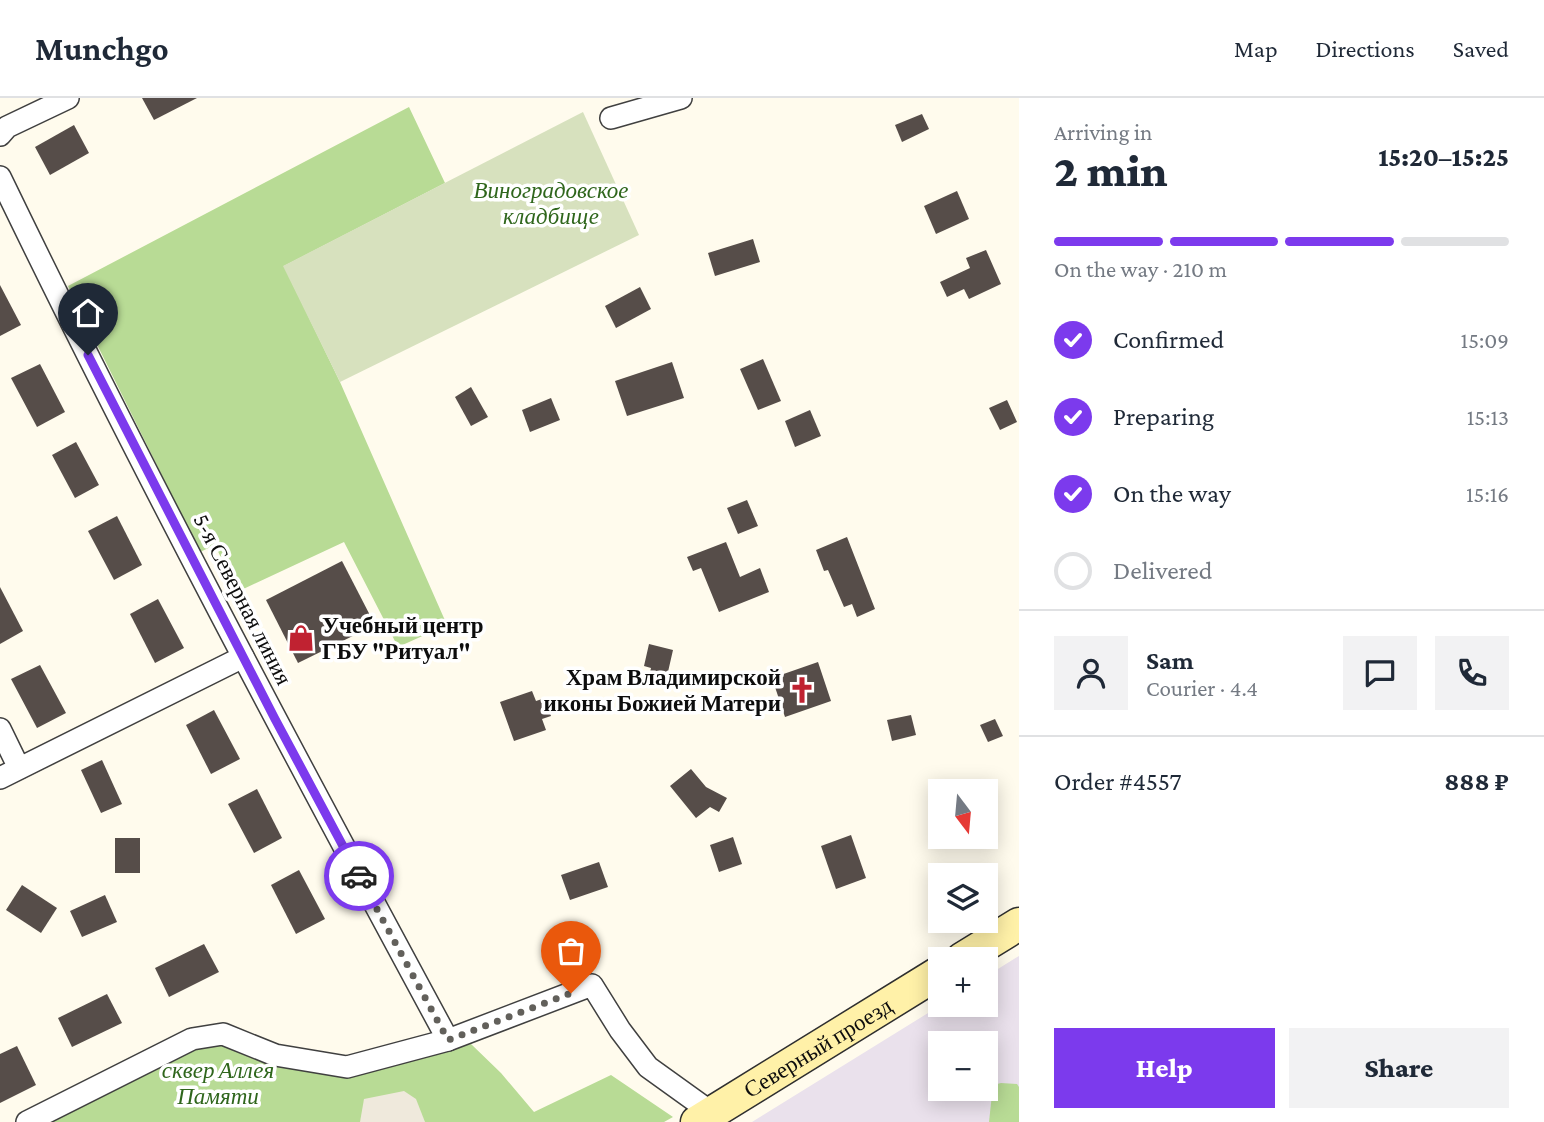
<!DOCTYPE html>
<html lang="en">
<head>
<meta charset="utf-8">
<style>
  :root { --surface:#fff; --page:#f2f2f3; --text:#1f2937; --muted:#747a83; --line:#e0e1e3; --accent:#7c3aed }
  body { margin:0; font-family:"Crimson Pro",serif; background:var(--page); color:var(--text); height:100vh; display:flex; flex-direction:column; font-size:26px; white-space:nowrap }
  * { box-sizing:border-box; margin:0 }
  p { font-size:23px; color:var(--muted) }
  .icon { flex:none; width:38px; height:38px; fill:none; stroke:currentColor; stroke-width:2; stroke-linecap:round; stroke-linejoin:round }
  .map { position:relative; flex:1; overflow:hidden }
  .panel { display:flex; flex-direction:column; background:var(--surface); width:525px }
  .panel>* { flex:none }
  .needle { width:46px; rotate:164deg }
  .fabs { position:absolute; left:928px; top:681px; display:grid; gap:14px }
  .fabs a { display:grid; place-items:center; width:70px; height:70px; border-radius:0px; background:var(--surface); box-shadow:0 4px 18px #0003; font-size:35px }
  .pin { position:absolute; display:grid; place-items:center; width:60px; height:60px; color:#fff; margin:-72px -30px; border-radius:50% 50% 50% 0; rotate:-45deg; box-shadow:0 0 7px #0007 }
  .pin .icon { rotate:45deg }
  .courier { position:absolute; display:grid; place-items:center; width:70px; height:70px; margin:-35px; border:5px solid #7c3aed; border-radius:50%; background:#fff; color:#222; box-shadow:0 2px 9px #0007 }
  .overview em { font-style:normal; font-weight:800 }
  .overview div { display:flex; flex-direction:column-reverse }
  .overview { display:flex; align-items:center; justify-content:space-between; height:119px; padding:0 35px }
  h1 { font-size:46px; font-weight:800; line-height:52px }
  .bar { display:grid; grid-template-columns:repeat(4,1fr); gap:10px 7px; align-content:center; height:84px; padding:0 35px }
  .bar i { height:9px; border-radius:5px; background:var(--line) }
  .bar .on { background:var(--accent) }
  .bar p { grid-column:span 4 }
  .line { display:flex; align-items:center; gap:18px; padding:0 35px; border-top:2px solid var(--line) }
  .line div { flex:1 }
  .round { display:grid; place-items:center; flex:none; width:74px; height:74px; border-radius:0px; background:var(--page) }
  ol { padding:0 35px; list-style:none }
  li { display:flex; align-items:center; gap:21px; height:77px }
  li p { margin-inline-start:auto }
  li .icon { padding:7px; border-radius:50%; background:var(--accent); color:#fff; stroke-width:4 }
  li:last-child { color:var(--muted) }
  li i { width:38px; height:38px; border:4px solid var(--line); border-radius:50% }
  .cta { display:flex; gap:14px; margin-top:auto; padding:14px 35px }
  .cta a { flex:1; height:80px; border-radius:0px; background:var(--accent); color:#fff; font-size:28px; font-weight:800; line-height:80px; text-align:center }
  .cta a+a { background:var(--page); color:var(--text) }
  header { display:flex; align-items:center; gap:42px; box-sizing:border-box; height:98px; padding:0 35px; background:var(--surface); border-bottom:2px solid var(--line) }
  header strong { font-size:33px }
  nav { display:flex; gap:38px; margin-inline-start:auto; font-size:24px }
  main { display:flex; flex:1; min-height:0 }
  .map>svg:first-child { display:block }
</style>
</head>
<body>
<header>
<strong>Munchgo</strong>
<nav><a>Map</a><a>Directions</a><a>Saved</a></nav>
</header>
<main>
<div class="map">
<svg width="1019" height="1024" viewBox="0 0 1019 1024">
  <rect width="100%" height="100%" fill="#fffbed"/>
  <path fill="#eae1ec" fill-rule="evenodd" d="M1019 858V1024H752L941 907 985 906V879ZM940 945H985V990H940Z"/>
  <g fill="#b8db95">
    <path d="M409 9 445 85 284 168 340 284 447 527 398 549 344 444 237 494 215 447 200 454 68 188Z"/>
    <path d="M225 944 350 978 471 946 501 975 534 1014 611 977 673 1019 664 1024H39L189 948Z"/>
    <path d="M1001 985 1017 986 1019 989V1024H989L993 987Z"/>
  </g>
  <path fill="#d7e1be" d="M583 14 639 137 340 284 283 168Z"/>
  <path fill="#efe9dc" d="M404 993 416 1001 425 1024H360L364 1001Z"/>
  <g fill="#564d49">
    <path d="M142 0H197L154 22Z"/>
    <path d="M922 16 929 31 902 44 895 27Z"/>
    <path d="M74 27 89 55 50 77 35 49Z"/>
    <path d="M957 93 969 121 936 136 924 108Z"/>
    <path d="M753 141 760 164 715 178 708 155Z"/>
    <path d="M986 152 1001 186 969 201 964 191 947 199 940 184 970 170 966 160Z"/>
    <path d="M0 187 21 227 0 238Z"/>
    <path d="M640 189 651 211 616 230 605 208Z"/>
    <path d="M763 261 781 303 758 312 740 271Z"/>
    <path d="M672 264 684 300 627 318 615 283Z"/>
    <path d="M40 266 65 314 37 329 11 280Z"/>
    <path d="M471 289 488 319 471 328 455 299Z"/>
    <path d="M551 300 560 322 530 334 522 312Z"/>
    <path d="M1007 302 1017 324 1000 332 989 310Z"/>
    <path d="M810 312 821 338 795 349 785 323Z"/>
    <path d="M76 344 99 387 75 400 52 357Z"/>
    <path d="M747 402 758 428 738 436 727 410Z"/>
    <path d="M117 418 142 467 114 482 88 433Z"/>
    <path d="M847 439 875 511 857 519 852 506 844 509 828 472 824 473 816 452Z"/>
    <path d="M726 444 740 479 760 470 769 494 719 514 701 470 693 473 687 459Z"/>
    <path d="M342 463 375 527 298 565 266 502Z"/>
    <path d="M0 489 23 533 0 546Z"/>
    <path d="M158 501 184 550 155 565 130 516Z"/>
    <path d="M649 546 673 552 665 587 648 583 651 570 644 568Z"/>
    <path d="M818 564 831 603 785 619 772 580Z"/>
    <path d="M40 567 66 615 37 630 11 581Z"/>
    <path d="M532 593 536 603 545 600 551 618 542 621 546 632 514 643 500 604Z"/>
    <path d="M214 612 240 661 211 676 186 627Z"/>
    <path d="M911 617 916 637 892 643 887 622Z"/>
    <path d="M995 621 1003 638 988 644 980 627Z"/>
    <path d="M102 662 122 706 101 715 81 672Z"/>
    <path d="M691 671 706 689 727 700 719 714 710 709 696 720 670 688Z"/>
    <path d="M257 691 282 740 254 755 228 706Z"/>
    <path d="M851 737 866 780 836 791 821 748Z"/>
    <path d="M733 739 742 766 719 774 710 747Z"/>
    <rect x="115" y="740" width="25" height="35"/>
    <path d="M599 764 608 789 570 802 561 777Z"/>
    <path d="M299 772 325 821 296 836 271 787Z"/>
    <path d="M22 787 57 810 41 835 6 812Z"/>
    <path d="M105 797 117 824 82 839 70 813Z"/>
    <path d="M204 846 219 874 169 899 155 870Z"/>
    <path d="M107 896 122 925 72 949 58 920Z"/>
    <path d="M17 948 36 987 0 1005V956Z"/>
  </g>
  <g fill="none" stroke-linecap="round" stroke-linejoin="round">
    <defs>
      <g id="street">
        <path d="M611 20 681 0"/>
        <path d="M0 37 7 29 68 0"/>
        <path d="M0 79C141 371 294 657 448 942"/>
        <path d="M0 631 19 670"/>
        <path d="M0 680 243 559"/>
        <path d="M27 1024 192 941 223 936 275 957 347 969 448 942 592 887 620 932 648 969 712 1015"/>
      </g>
      <g id="secondary">
        <path d="M962 861 1019 826"/>
        <path id="s1" d="M697 1024 940 874"/>
      </g>
    </defs>
    <use href="#street" stroke="#404040" stroke-width="24"/>
    <use href="#secondary" stroke="#2f2f2f" stroke-width="35"/>
    <use href="#street" stroke="#fff" stroke-width="21"/>
    <use href="#secondary" stroke="#fff1a8" stroke-width="32"/>
  </g>
  <g fill="none" stroke-linecap="round" stroke-linejoin="round">
    <path stroke="#62605b" stroke-width="7" stroke-dasharray="0 12.6" d="M359 778 448 942 571 895"/>
    <path stroke="#7c3aed" stroke-width="9" d="M88 257 275 621 359 778"/>
  </g>
  <defs>
    <symbol id="shop-bare" viewBox="-9 -9 18 18"><path d="M-5-2.5h2.3a2.7 3.5 0 0 1 5.4 0H5L5.5 6h-11ZM-1.5-2.5h3a1.5 2.3 0 0 0-3 0Z" fill="#c02231" stroke="#fff" stroke-width="2.5" paint-order="stroke"/></symbol>
    <symbol id="church-bare" viewBox="-9 -9 18 18"><path d="M-1.2-6h2.4v3.5h3.3v2.4h-3.3V6h-2.4V-.1h-3.3v-2.4h3.3Z" fill="#c02231" stroke="#fff" stroke-width="2.5" paint-order="stroke"/></symbol>
  </defs>
  <g fill-rule="evenodd">
    <use href="#shop-bare" x="282" y="521" width="38" height="38"/>
    <use href="#church-bare" x="783" y="573" width="38" height="38"/>
  </g>
  <g text-anchor="middle" stroke-width="7" stroke-linejoin="round" paint-order="stroke">
    <g font-size="23" font-style="italic" fill="#2f661c" stroke="#fff">
      <text x="551" y="100">Виноградовское<tspan x="551" dy="26">кладбище</tspan></text>
      <text x="218" y="980">сквер Аллея<tspan x="218" dy="26">Памяти</tspan></text>
    </g>
    <g font-size="23" fill="#0d0d0d" stroke="#fff">
      <text transform="translate(243 501) rotate(63)" y="8">5-я Северная линия</text>
      <text dy="8" stroke="none"><textPath href="#s1" startOffset="142">Северный проезд</textPath></text>
    </g>
    <g font-size="23" font-weight="bold" fill="#0d0d0d" stroke="#fff" text-anchor="start">
      <text x="322" y="535">Учебный центр<tspan x="322" dy="26">ГБУ "Ритуал"</tspan></text>
      <text x="781" y="587" text-anchor="end">Храм Владимирской<tspan x="781" dy="26">иконы Божией Матери</tspan></text>
    </g>
  </g>
</svg>
<div class="fabs">
<a><svg class="needle" viewBox="-14 -14 28 28"><path d="M0-13l5 13h-10z" fill="#e53935"/><path d="M0 13l5-13h-10z" fill="#747a83"/></svg></a>
<a><svg class="icon" aria-label="layers" viewBox="0 0 24 24"><path d="M12 4l9 5-9 5-9-5zM3 14l9 5 9-5"/></svg></a>
<a>+</a>
<a>−</a>
</div>
<div class="pin" style="left:571px;top:895px;background:#ea580c"><svg class="icon" aria-label="bag" viewBox="0 0 24 24"><path d="M5 8h14l-1 12H6zM9 8a3 3 0 0 1 6 0"/></svg></div>
<div class="pin" style="left:88px;top:257px;background:#1f2937"><svg class="icon" aria-label="home" viewBox="0 0 24 24"><path d="M3 11l9-7 9 7M6 9v11h12V9"/></svg></div>
<div class="courier" style="left:359px;top:778px"><svg class="icon" aria-label="car" viewBox="0 0 24 24"><path d="M5 17H2v-5l4-1 3-4h7l3 4 3 1v5h-3M9 17h6M6 11h13"/><circle cx="7" cy="17" r="2"/><circle cx="17" cy="17" r="2"/></svg></div>
</div>
<section class="panel">
<div class="overview"><div><h1>2 min</h1><p>Arriving in</p></div><em>15:20–15:25</em></div>
<div class="bar"><i class="on"></i><i class="on"></i><i class="on"></i><i></i><p>On the way · 210 m</p></div>
<ol>
<li><svg class="icon" aria-label="check" viewBox="0 0 24 24"><path d="M5 12l5 5 9-10"/></svg>Confirmed<p>15:09</p></li>
<li><svg class="icon" aria-label="check" viewBox="0 0 24 24"><path d="M5 12l5 5 9-10"/></svg>Preparing<p>15:13</p></li>
<li><svg class="icon" aria-label="check" viewBox="0 0 24 24"><path d="M5 12l5 5 9-10"/></svg>On the way<p>15:16</p></li>
<li><i></i>Delivered</li>
</ol>
<div class="line" style="height:126px"><a class="round"><svg class="icon" aria-label="person" viewBox="0 0 24 24"><circle cx="12" cy="8" r="4"/><path d="M4 21q1-7 8-7t8 7"/></svg></a><div><b>Sam</b><p>Courier · 4.4</p></div><a class="round"><svg class="icon" aria-label="chat" viewBox="0 0 24 24"><path d="M4 5h16v11H9l-5 4z"/></svg></a><a class="round"><svg class="icon" aria-label="phone" viewBox="0 0 24 24"><path d="M5 4h4l2 5-3 2q2 4 5 5l2-3 5 2v4C11 20 4 13 5 4z"/></svg></a></div>
<div class="line" style="height:91px"><div>Order #4557</div><b>888 ₽</b></div>
<div class="cta"><a>Help</a><a>Share</a></div>
</section>
</main>
</body>
</html>
